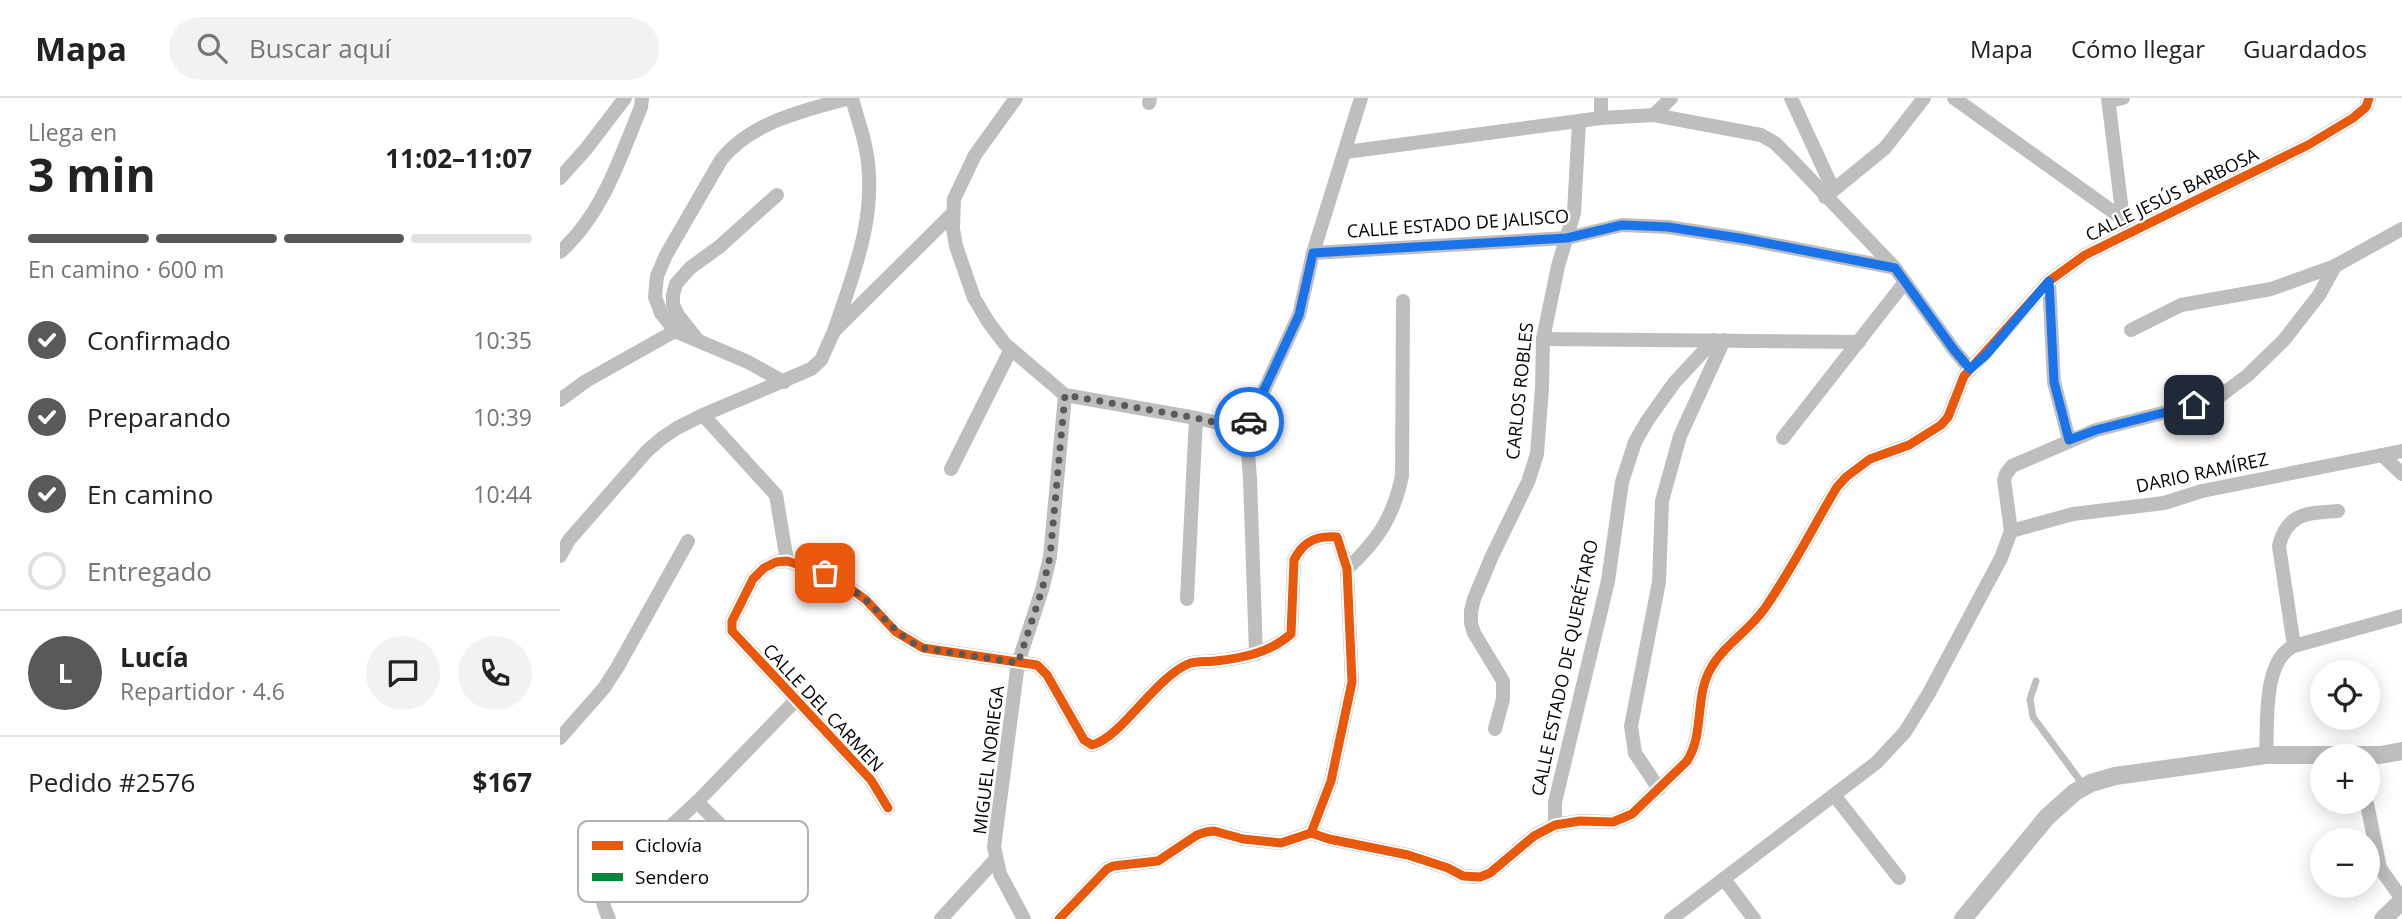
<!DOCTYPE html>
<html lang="es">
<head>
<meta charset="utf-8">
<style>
  :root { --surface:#fff; --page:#f2f2f2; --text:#222; --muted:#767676; --line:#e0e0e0; --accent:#595959 }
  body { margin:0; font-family:"Open Sans",sans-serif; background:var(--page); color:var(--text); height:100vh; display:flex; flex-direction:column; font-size:26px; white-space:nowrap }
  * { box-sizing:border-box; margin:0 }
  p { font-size:23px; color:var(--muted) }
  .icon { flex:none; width:38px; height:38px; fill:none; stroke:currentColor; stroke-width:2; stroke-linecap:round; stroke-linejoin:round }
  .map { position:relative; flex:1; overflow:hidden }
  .sheet { display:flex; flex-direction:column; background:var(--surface); width:560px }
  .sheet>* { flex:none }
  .tools { position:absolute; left:1750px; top:562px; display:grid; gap:14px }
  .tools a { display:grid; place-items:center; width:70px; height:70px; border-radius:50%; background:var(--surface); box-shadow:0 4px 18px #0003; font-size:35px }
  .pin { position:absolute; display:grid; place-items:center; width:60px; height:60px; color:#fff; margin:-30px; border-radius:14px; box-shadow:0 4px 10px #0006 }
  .courier { position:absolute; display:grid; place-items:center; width:70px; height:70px; margin:-35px; border:5px solid #1a73e8; border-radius:50%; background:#fff; color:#222; box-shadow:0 2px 9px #0007 }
  .head em { font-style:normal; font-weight:700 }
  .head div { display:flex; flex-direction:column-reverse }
  .head { display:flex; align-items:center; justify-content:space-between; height:119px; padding:0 28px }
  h1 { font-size:46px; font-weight:700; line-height:52px }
  .bar { display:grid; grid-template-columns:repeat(4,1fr); gap:10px 7px; align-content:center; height:84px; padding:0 28px }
  .bar i { height:9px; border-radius:5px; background:var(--line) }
  .bar .active { background:var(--accent) }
  .bar p { grid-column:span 4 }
  .line { display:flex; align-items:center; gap:18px; padding:0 28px; border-top:2px solid var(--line) }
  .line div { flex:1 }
  .round { display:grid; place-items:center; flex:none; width:74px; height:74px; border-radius:37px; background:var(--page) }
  ol { padding:0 28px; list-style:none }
  li { display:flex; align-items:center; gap:21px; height:77px }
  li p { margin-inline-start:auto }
  li .icon { padding:7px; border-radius:50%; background:var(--accent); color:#fff; stroke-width:4 }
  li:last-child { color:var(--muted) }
  li i { width:38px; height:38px; border:4px solid var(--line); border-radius:50% }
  header { display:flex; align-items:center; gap:42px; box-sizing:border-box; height:98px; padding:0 35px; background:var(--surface); border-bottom:2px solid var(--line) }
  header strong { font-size:33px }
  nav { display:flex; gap:38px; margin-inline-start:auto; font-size:24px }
  .search { width:490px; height:63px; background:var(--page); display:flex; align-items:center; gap:18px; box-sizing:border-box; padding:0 24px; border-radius:38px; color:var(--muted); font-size:26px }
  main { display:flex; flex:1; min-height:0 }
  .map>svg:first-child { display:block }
</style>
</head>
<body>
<header>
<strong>Mapa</strong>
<div class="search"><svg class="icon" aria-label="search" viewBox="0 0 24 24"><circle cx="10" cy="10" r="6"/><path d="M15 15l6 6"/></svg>Buscar aquí</div>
<nav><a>Mapa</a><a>Cómo llegar</a><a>Guardados</a></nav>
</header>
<main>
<section class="sheet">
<div class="head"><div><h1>3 min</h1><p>Llega en</p></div><em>11:02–11:07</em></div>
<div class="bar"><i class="active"></i><i class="active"></i><i class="active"></i><i></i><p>En camino · 600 m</p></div>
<ol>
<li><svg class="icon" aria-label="check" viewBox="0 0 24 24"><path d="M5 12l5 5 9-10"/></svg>Confirmado<p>10:35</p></li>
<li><svg class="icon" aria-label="check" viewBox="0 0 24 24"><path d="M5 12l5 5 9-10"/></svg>Preparando<p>10:39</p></li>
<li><svg class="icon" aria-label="check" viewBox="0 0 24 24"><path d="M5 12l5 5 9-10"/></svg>En camino<p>10:44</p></li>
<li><i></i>Entregado</li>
</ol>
<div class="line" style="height:126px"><b class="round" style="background:var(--accent);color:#fff">L</b><div><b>Lucía</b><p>Repartidor · 4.6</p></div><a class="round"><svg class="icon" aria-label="chat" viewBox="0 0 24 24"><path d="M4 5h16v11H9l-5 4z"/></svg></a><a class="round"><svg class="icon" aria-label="phone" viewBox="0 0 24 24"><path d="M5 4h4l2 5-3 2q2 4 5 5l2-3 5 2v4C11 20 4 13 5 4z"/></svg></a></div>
<div class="line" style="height:91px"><div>Pedido #2576</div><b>$167</b></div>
</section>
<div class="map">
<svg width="1842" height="821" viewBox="0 0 1842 821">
  <rect width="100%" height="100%" fill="#fff"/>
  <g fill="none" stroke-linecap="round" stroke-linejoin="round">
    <path stroke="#bebebe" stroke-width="7" d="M1476 583 1470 601 1473 619 1524 688"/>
    <g stroke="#bebebe" stroke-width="14">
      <path d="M456 0 415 57 394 101 393 131 396 148 414 200 429 225 445 246 505 297 636 320 686 331 739 217 753 155 801 0"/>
      <path d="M1041 0V20"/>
      <path d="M1231 0 1273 91"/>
      <path d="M1394 0 1563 121 1573 132"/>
      <path d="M1548 0 1563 121"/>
      <path d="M1549 3 1563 0"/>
      <path d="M589 5 590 0"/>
      <path d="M1094 17 1111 0"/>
      <path d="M786 54 1041 20 1094 17 1201 37 1215 45 1231 61 1335 170 1394 252 1410 271"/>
      <path d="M0 80 26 51 65 0"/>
      <path d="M1265 99 1325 50 1364 0"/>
      <path d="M0 154C42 117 60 60 81 9L82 0"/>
      <path d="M753 155 1007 140 1062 127 1108 129 1185 141 1335 170"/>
      <path d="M1489 183 1494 284 1509 342"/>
      <path d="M275 230C295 172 318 114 306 52 303 34 296 17 292 0"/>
      <path d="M1571 232 1621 207 1711 191 1775 168 1842 131"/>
      <path d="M137 241 118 217 113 207V197L116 186 130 170 159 149 217 97"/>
      <path d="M983 241 1299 244"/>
      <path d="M224 284 188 264 115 233 101 215 95 199 97 178 106 157 161 62C191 24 245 12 290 0"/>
      <path d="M0 302 26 283 115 233"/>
      <path d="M143 317 216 397 227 463"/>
      <path d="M686 331 690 380 696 556"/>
      <path d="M1223 340 1345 184"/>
      <path d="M1822 357 1842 376"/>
      <path d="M391 371 451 251"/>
      <path d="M1451 433 1513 416 1604 405 1642 393 1842 353"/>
      <path d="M0 458 9 442 87 353 102 340 117 330 143 317 251 271 261 262 274 233 392 116"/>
      <path d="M787 471C818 442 833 420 842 378L843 203"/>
      <path d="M627 501 636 320"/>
      <path d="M1734 548 1842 518"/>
      <path d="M935 631 943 601V583L914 535 911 525V513L914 501 932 458 968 384 977 356 982 290 983 241 998 168 1014 115 1019 24"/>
      <path d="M0 640 44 590 57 570 128 443"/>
      <path d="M1706 657C1708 627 1702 562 1734 548L1719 448C1727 414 1749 415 1778 413"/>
      <path d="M1099 691 1075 655 1071 628 1099 484 1102 403 1120 338 1164 242"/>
      <path d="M1274 697 1339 780"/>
      <path d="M137 704 221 786"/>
      <path d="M1807 706 1820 770 1842 801"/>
      <path d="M328 710 311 682 172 533V523L193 481 204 470 216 464 227 463 265 475 287 488 306 502 336 534 363 550 477 567 487 577 524 642 532 647C561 640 594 581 628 566 635 563 647 564 655 563 683 560 709 555 731 536L734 462C743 443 757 437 777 439L787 471 792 584 771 683 751 735"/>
      <path d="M995 727V704L1048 483 1062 384 1075 344 1087 323 1114 285 1154 242"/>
      <path d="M1164 781 1194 821"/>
      <path d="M49 821C44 809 40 801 45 789L137 704 235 603"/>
      <path d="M381 821 435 762"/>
      <path d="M464 821 440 776 434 749 458 565 482 492 490 459 505 297"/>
      <path d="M499 821 547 771 553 768 598 763 637 737 646 734 654 733 683 741 721 745 751 735 769 741 848 757 888 770 903 778 920 779 930 775 974 738 995 727 1020 723 1053 724 1072 716 1127 663C1145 635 1134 599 1151 570 1164 547 1190 532 1205 510 1232 471 1253 429 1277 389L1286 379 1310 361 1349 347 1381 327 1388 319 1404 278 1489 183 1525 157 1748 47 1793 20 1806 9 1809 0"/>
      <path d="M1111 821 1316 665 1345 634 1369 595 1441 460 1451 433 1444 382 1446 376 1452 368 1536 332 1634 307 1660 298 1688 277 1724 242 1759 197 1775 168"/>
    </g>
    <g stroke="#bebebe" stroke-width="18">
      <path d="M1403 821 1487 719 1515 694 1531 685 1555 678 1706 657H1820L1842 653"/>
      <path d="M1823 821 1842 803"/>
    </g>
    <g stroke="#00873e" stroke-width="7" stroke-dasharray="14 7" stroke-linecap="butt">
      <path d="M1806 658V657"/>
      <path d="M1807 704V706"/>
    </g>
    <defs>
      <g id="cycleway">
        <path d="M328 710 311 682 172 533V523L193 481 204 470 216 464 227 463 265 475 287 488 306 502 336 534 363 550 477 567 487 577 524 642 532 647C561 640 594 581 628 566 635 563 647 564 655 563 683 560 709 555 731 536L734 462C743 443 757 437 777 439L787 471 792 584 771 683 751 735"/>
        <path d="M499 821 547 771 553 768 598 763 637 737 646 734 654 733 683 741 721 745 751 735 769 741 848 757 888 770 903 778 920 779 930 775 974 738 995 727 1020 723 1053 724 1072 716 1127 663C1145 635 1134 599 1151 570 1164 547 1190 532 1205 510 1232 471 1253 429 1277 389L1286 379 1310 361 1349 347 1381 327 1388 319 1404 278 1489 183 1525 157 1748 47 1793 20 1806 9 1809 0"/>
      </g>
    </defs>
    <use href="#cycleway" stroke="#fff" stroke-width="13"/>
    <use href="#cycleway" stroke="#e8590c" stroke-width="9"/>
  </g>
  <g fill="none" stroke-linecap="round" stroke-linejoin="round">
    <path stroke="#595959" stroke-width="7" stroke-dasharray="0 12.6" d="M265 475C280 484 295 492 307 503 326 521 339 540 363 550L458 565 482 492 490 459 505 297 636 320 686 331 689 324"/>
    <path stroke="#1a73e8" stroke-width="9" d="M689 324 739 217 753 155 1007 140 1062 127 1108 129 1185 141 1335 170 1394 252 1410 271 1426 257 1489 183 1494 284 1509 342 1536 332 1634 307"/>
  </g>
  <g text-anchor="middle" stroke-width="5" stroke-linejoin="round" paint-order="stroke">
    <g font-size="18" fill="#000" stroke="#fff">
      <text transform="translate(1612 97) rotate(-26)" y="6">CALLE JESÚS BARBOSA</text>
      <text transform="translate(898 126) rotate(-4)" y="6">CALLE ESTADO DE JALISCO</text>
      <text transform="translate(960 293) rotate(-84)" y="6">CARLOS ROBLES</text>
      <text transform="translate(1642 375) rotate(-12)" y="6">DARIO RAMÍREZ</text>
      <text transform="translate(1005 570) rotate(-78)" y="6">CALLE ESTADO DE QUERÉTARO</text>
      <text transform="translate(263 610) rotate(47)" y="6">CALLE DEL CARMEN</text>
      <text transform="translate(429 662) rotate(-83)" y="6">MIGUEL NORIEGA</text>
    </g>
  </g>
  <rect x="18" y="723" width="230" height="81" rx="10" fill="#fff" stroke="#b2b2b2" stroke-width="2"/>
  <rect x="32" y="743" width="31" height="9" fill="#e8590c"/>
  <rect x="32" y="775" width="31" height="8" fill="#00873e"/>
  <g font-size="19" fill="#000">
    <text x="75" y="754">Ciclovía</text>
    <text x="75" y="786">Sendero</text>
  </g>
</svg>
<div class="tools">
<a><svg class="icon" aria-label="locate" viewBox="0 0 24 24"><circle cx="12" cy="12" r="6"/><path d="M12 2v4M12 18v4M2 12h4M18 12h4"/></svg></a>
<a>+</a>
<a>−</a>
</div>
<div class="pin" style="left:265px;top:475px;background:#ea580c"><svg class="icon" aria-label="bag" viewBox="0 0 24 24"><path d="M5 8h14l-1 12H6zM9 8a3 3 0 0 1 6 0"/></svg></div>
<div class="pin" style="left:1634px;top:307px;background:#1f2937"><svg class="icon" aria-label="home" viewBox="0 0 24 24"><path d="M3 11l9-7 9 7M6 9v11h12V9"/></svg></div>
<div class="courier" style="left:689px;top:324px"><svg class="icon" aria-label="car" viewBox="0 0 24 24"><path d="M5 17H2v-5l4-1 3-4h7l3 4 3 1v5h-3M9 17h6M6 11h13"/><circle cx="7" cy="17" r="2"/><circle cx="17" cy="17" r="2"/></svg></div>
</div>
</main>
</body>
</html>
